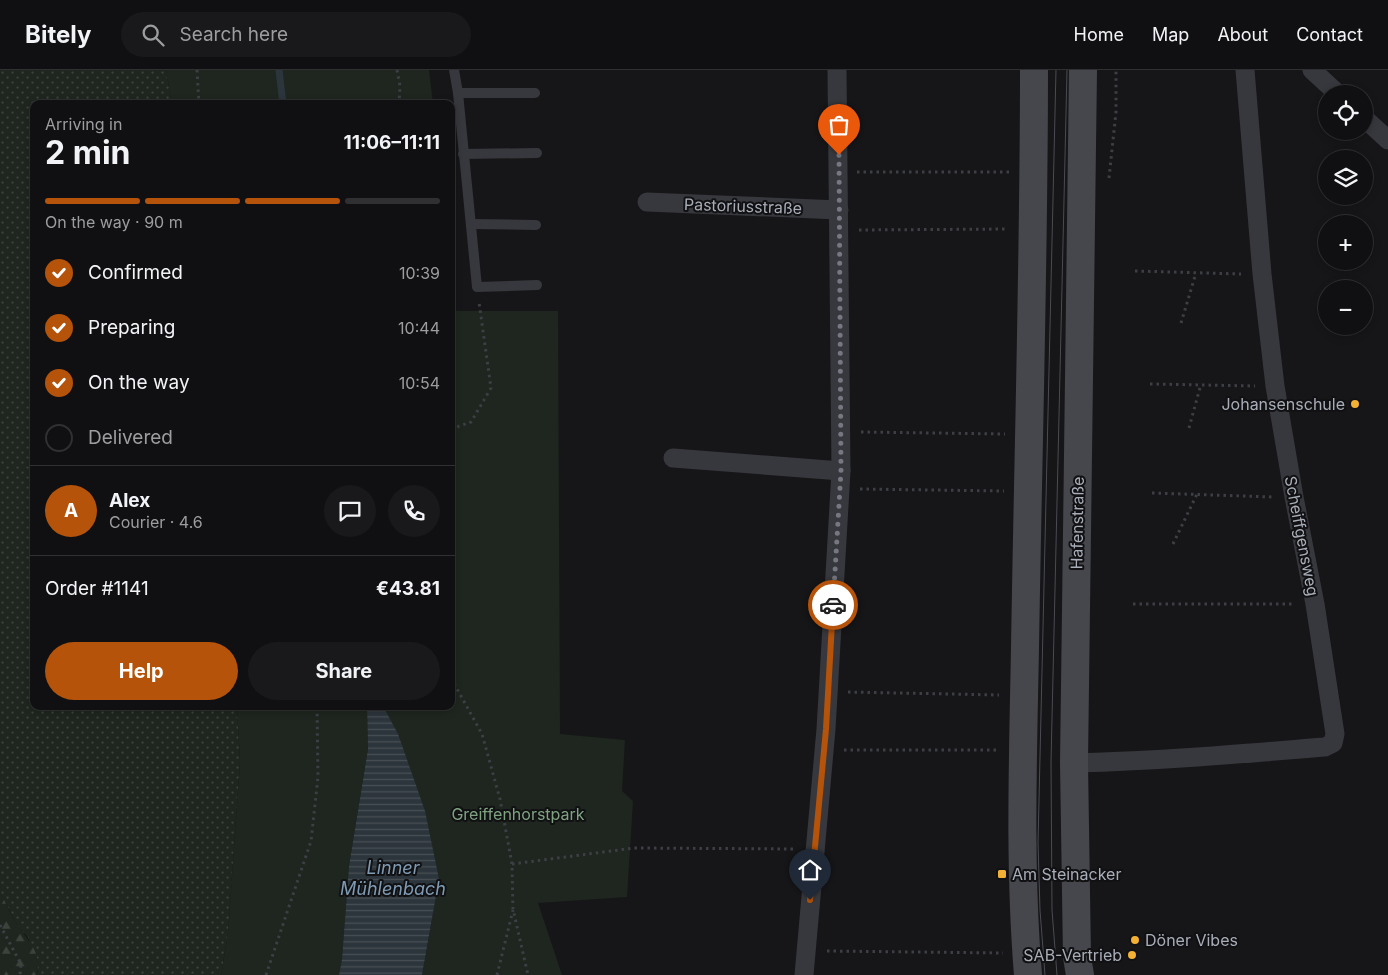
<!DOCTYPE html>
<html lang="en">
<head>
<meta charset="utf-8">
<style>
  :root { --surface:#101012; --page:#19191b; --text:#f1f3f6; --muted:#9c9d9f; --line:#303032; --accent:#b45309 }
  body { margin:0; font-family:Inter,sans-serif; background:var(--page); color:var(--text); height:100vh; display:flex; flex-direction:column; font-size:19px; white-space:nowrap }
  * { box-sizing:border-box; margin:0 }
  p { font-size:16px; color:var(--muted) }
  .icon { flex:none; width:28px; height:28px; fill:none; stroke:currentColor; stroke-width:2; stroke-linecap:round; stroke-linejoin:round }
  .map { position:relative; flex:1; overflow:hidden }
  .drawer { position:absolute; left:30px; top:30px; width:425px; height:610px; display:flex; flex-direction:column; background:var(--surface); border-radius:10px; box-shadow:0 2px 8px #0003,0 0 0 1px var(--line) }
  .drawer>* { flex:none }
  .controls { position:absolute; left:1318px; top:15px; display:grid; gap:10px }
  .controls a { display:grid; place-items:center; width:55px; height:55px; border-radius:50%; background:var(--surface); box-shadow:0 2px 8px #0003,0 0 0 1px var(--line); font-size:25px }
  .pin { position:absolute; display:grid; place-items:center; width:42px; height:42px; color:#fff; margin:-51px -21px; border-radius:50% 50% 50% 0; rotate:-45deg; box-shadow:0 0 5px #0007 }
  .pin .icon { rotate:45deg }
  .courier { position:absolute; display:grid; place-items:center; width:50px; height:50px; margin:-25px; border:4px solid #b45309; border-radius:50%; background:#fff; color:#222; box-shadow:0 1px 6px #0007 }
  .headline em { font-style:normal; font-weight:700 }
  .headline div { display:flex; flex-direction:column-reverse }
  .headline { display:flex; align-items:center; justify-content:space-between; height:85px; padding:0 15px }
  h1 { font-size:32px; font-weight:700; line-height:38px }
  .bar { display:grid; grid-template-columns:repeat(4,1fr); gap:8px 5px; align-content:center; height:60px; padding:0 15px }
  .bar i { height:6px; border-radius:4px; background:var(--line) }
  .bar .selected { background:var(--accent) }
  .bar p { grid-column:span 4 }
  .line { display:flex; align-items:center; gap:12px; padding:0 15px; border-top:1px solid var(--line) }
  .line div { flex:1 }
  .round { display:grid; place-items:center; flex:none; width:52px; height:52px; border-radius:26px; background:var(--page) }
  ol { padding:0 15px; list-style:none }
  li { display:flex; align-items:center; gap:15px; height:55px }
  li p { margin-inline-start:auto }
  li .icon { padding:5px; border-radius:50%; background:var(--accent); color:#fff; stroke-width:4 }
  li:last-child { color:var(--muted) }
  li i { width:28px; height:28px; border:2px solid var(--line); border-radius:50% }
  .primary-button { display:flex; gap:10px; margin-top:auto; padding:10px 15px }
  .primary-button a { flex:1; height:58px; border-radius:30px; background:var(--accent); color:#fff; font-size:20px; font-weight:700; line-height:58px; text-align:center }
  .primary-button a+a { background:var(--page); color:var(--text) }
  header { display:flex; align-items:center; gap:30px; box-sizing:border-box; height:70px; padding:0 25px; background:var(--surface); border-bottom:1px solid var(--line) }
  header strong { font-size:24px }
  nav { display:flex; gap:28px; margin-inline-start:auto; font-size:18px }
  .search { width:350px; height:45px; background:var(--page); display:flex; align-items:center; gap:12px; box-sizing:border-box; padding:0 18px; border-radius:28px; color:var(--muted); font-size:19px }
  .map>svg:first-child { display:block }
</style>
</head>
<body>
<header>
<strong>Bitely</strong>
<div class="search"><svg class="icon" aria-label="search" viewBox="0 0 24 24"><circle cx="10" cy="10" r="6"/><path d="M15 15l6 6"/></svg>Search here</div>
<nav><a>Home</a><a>Map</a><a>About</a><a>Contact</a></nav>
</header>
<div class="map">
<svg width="1388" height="905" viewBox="0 0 1388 905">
  <defs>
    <pattern id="grass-dots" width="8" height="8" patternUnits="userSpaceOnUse" patternTransform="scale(1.25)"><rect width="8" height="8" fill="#1e261f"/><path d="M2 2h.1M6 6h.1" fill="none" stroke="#3c433d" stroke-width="1.8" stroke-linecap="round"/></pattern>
    <pattern id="forest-firs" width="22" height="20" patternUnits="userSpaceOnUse" patternTransform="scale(1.25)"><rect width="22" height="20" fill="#1e261f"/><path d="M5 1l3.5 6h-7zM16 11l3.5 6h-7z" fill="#3c433d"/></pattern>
    <pattern id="water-rules" width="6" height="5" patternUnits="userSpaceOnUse" patternTransform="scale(1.25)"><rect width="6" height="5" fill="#2c353c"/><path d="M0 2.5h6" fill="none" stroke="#485056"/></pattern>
  </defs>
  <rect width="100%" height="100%" fill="#161618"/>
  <path fill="url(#grass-dots)" d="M0 0H166L172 34H34V636H237L240 692 228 864 221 905H37L38 902 28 867 18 857 0 822Z"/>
  <path fill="url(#forest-firs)" d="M0 822C6 833 11 846 18 856 29 872 42 883 37 905H0Z"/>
  <g fill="#1e261f">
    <path d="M166 0H429L433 34H172Z"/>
    <path d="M451 214 454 241H558L560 664 625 670 622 721 633 731 627 827 538 833 562 905H422L439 809 383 636H451Z"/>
    <path d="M237 636H367L368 679 349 796 342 889 339 905H221L228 864 240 692Z"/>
  </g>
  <path fill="url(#water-rules)" d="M367 636H383L398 664 425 741 439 809 422 905H339L342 889 349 796 368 679Z"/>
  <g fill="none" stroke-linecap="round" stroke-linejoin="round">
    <path stroke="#2c353c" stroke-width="7" d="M279 0 283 34"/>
    <g stroke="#3d3f44" stroke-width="3" stroke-dasharray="2.5 4" stroke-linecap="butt">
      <path d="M197 0 199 34"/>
      <path d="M397 0 400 16 399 34"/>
      <path d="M857 102H1009"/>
      <path d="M1109 108 1116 42V0"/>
      <path d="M859 160 1008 159"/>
      <path d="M1135 201 1241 204"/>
      <path d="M1181 253 1196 203"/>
      <path d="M1150 314 1255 316"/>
      <path d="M1189 358 1201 314"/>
      <path d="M451 359 471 352 491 318 479 232"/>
      <path d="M861 362 1005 364"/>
      <path d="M860 419 1004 421"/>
      <path d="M1152 423 1273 427"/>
      <path d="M1173 474 1197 424"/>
      <path d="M1133 534H1294"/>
      <path d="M451 608 482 664 500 729 512 794 513 839 528 905"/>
      <path d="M848 622 999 625"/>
      <path d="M844 680H997"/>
      <path d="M512 794 634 778 795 779"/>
      <path d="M0 855 21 894 20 905"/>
      <path d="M827 881 1003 883"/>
      <path d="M266 905 311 771 318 707 317 636"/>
      <path d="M497 905 513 840"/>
    </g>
    <g stroke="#37383d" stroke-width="10">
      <path d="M454 0 458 23H535"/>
      <path d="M458 23 477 217 537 215"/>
      <path d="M463 84 537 83"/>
      <path d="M471 154 536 155"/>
    </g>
    <g stroke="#37383d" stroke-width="19">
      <path d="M1312 0 1338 24"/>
      <path d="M1364 48 1388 70"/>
      <path d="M647 132 839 140"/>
      <path d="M673 388 841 401"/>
      <path d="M1074 693C1158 691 1241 684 1325 677L1333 673 1335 664 1315 534 1294 427 1275 316 1262 204 1245 0"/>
      <path d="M804 905 826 659 841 401 837 0"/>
    </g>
    <g stroke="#45474d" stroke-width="28">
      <path d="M1028 905C1019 796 1023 687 1025 578 1028 385 1034 193 1034 0"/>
      <path d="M1080 905 1077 887 1074 693 1083 0"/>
    </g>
    <g stroke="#4a4c52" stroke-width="1">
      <path d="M1045 905 1040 840 1038 773 1056 0"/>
      <path d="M1057 905 1052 840 1051 692 1067 0"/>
    </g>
  </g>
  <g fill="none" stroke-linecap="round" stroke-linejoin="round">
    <path stroke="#757880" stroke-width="5" stroke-dasharray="0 9" d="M833 535 841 401 839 85"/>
    <path stroke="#b45309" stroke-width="6" d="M810 830 826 659 833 535"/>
  </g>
  <g fill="#f2b134" stroke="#111113" stroke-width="2">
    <circle cx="1355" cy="334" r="5"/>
    <rect x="997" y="799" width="10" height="10" rx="2.5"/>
    <circle cx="1135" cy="870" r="5"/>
    <circle cx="1132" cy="885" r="5"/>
  </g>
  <g text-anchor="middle" stroke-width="4" stroke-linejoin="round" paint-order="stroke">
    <g font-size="16" fill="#a8adb8" stroke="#111113">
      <text transform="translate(743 136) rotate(2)" y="6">Pastoriusstraße</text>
      <text transform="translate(1077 453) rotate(-89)" y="6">Hafenstraße</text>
      <text transform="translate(1302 466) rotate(79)" y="6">Scheiffgensweg</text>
    </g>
    <g font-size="16" fill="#a8adb8" stroke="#111113" text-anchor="end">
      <text x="1345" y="340">Johansenschule</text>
      <text x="1012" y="810" text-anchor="start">Am Steinacker</text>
      <text x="1145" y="876" text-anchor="start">Döner Vibes</text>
      <text x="1122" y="891">SAB-Vertrieb</text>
    </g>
    <g font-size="16" fill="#7fa381" stroke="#111113">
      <text x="518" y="750">Greiffenhorstpark</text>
    </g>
    <g font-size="18" font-style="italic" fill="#7f9bb3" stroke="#111113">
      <text x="393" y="804">Linner<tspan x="393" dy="21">Mühlenbach</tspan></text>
    </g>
  </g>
</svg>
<div class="controls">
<a><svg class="icon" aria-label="locate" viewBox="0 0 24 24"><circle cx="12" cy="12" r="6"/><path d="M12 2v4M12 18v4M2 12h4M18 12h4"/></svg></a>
<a><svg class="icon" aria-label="layers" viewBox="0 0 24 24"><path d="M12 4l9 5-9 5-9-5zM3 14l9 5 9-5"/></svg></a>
<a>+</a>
<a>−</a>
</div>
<div class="pin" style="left:839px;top:85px;background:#ea580c"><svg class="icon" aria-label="bag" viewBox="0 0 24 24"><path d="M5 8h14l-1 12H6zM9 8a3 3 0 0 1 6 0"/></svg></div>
<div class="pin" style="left:810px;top:830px;background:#1f2937"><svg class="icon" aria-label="home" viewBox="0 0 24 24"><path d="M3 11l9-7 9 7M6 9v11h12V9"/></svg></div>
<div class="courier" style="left:833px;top:535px"><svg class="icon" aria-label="car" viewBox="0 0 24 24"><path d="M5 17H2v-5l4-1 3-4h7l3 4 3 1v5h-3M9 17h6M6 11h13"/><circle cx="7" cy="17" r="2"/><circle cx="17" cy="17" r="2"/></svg></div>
<section class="drawer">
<div class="headline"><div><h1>2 min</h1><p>Arriving in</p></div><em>11:06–11:11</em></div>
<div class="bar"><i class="selected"></i><i class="selected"></i><i class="selected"></i><i></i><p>On the way · 90 m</p></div>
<ol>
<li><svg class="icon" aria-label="check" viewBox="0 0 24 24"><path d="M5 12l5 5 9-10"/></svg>Confirmed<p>10:39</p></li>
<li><svg class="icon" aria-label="check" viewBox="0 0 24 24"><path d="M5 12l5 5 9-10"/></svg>Preparing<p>10:44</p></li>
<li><svg class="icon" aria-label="check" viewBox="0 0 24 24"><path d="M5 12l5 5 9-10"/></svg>On the way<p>10:54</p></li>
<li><i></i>Delivered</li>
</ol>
<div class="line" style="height:90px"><b class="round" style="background:var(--accent);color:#fff">A</b><div><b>Alex</b><p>Courier · 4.6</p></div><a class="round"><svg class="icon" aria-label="chat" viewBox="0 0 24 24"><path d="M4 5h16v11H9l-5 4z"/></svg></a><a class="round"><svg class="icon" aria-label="phone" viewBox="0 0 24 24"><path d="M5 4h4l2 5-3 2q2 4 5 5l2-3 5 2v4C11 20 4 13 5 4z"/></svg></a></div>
<div class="line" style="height:65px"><div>Order #1141</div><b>€43.81</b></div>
<div class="primary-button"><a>Help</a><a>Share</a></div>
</section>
</div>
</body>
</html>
